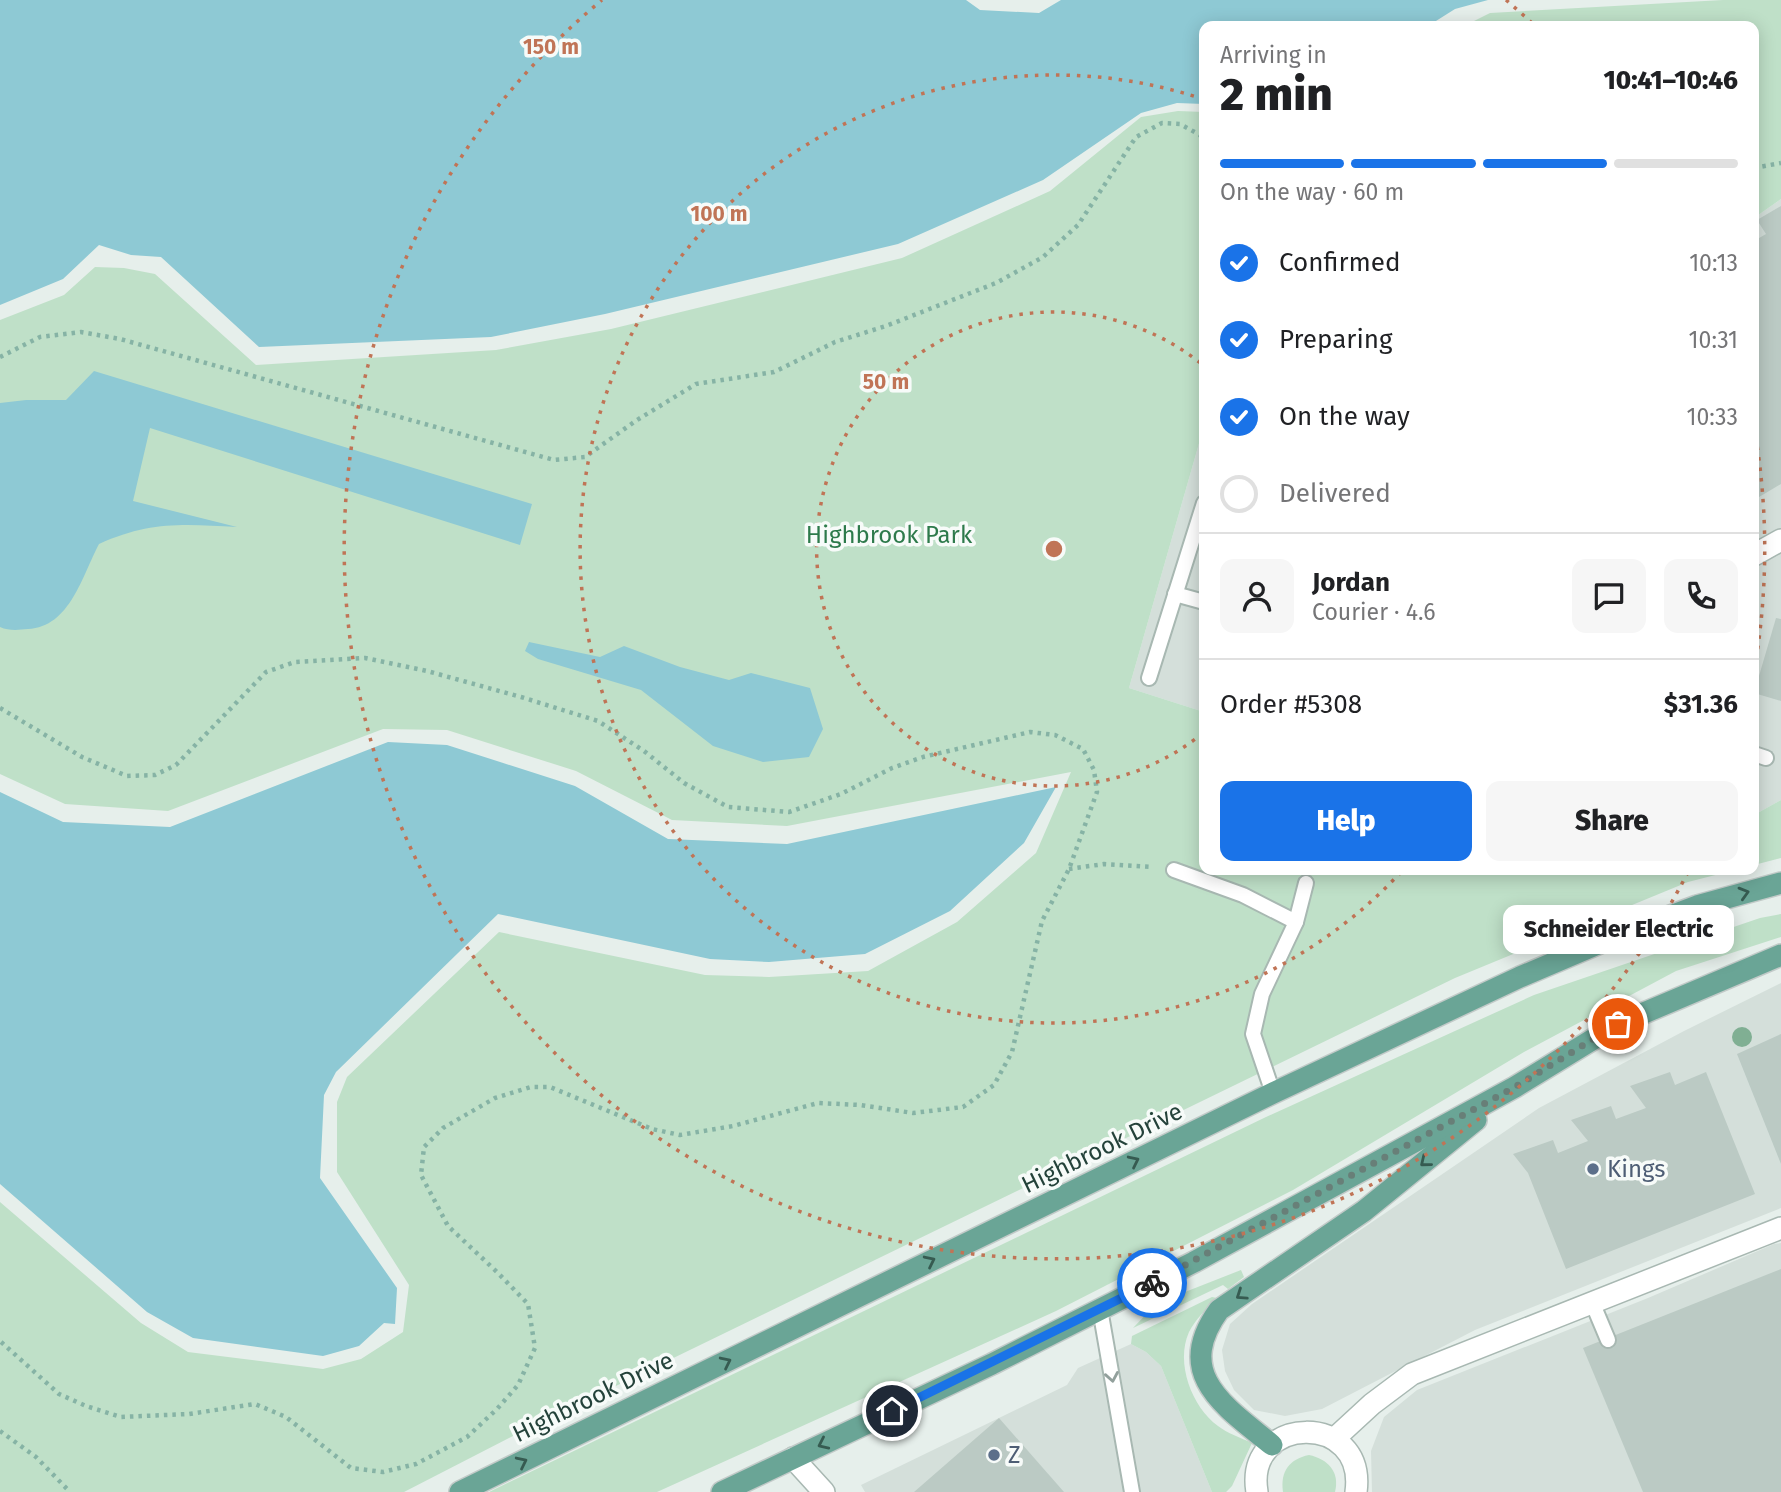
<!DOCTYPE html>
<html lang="en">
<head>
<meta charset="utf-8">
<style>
  :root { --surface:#fff; --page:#f6f6f6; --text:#202124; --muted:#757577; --line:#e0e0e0; --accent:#1a73e8 }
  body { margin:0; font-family:"Fira Sans",sans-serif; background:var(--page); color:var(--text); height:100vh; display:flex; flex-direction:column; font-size:26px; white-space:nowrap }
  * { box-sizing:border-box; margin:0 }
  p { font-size:23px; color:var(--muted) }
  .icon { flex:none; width:38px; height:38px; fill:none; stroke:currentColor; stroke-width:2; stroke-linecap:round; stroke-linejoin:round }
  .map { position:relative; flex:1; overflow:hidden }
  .details { position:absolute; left:1199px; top:21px; width:560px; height:854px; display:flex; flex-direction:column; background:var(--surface); border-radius:14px; box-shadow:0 4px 18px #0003 }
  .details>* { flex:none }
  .pin { position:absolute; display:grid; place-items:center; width:60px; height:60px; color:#fff; margin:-30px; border:4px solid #fff; border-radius:50%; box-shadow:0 2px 7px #0007 }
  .courier { position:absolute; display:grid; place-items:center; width:70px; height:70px; margin:-35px; border:5px solid #1a73e8; border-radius:50%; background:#fff; color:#222; box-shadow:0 2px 9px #0007 }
  .bubble { position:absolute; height:49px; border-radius:14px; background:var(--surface); box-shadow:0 4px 18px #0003; font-size:23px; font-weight:800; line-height:49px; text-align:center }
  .overview em { font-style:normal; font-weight:800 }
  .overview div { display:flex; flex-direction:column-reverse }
  .overview { display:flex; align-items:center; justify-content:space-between; height:119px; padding:0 21px }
  h1 { font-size:46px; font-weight:800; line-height:52px }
  .bar { display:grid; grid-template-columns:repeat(4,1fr); gap:10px 7px; align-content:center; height:84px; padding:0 21px }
  .bar i { height:9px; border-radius:5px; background:var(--line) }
  .bar .active { background:var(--accent) }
  .bar p { grid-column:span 4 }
  .line { display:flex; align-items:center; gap:18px; padding:0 21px; border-top:2px solid var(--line) }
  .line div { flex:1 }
  .round { display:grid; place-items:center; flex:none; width:74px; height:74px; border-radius:14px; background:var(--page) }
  ol { padding:0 21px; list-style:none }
  li { display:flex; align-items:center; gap:21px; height:77px }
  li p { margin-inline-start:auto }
  li .icon { padding:7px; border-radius:50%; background:var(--accent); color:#fff; stroke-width:4 }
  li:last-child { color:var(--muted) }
  li i { width:38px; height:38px; border:4px solid var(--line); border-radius:50% }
  .cta { display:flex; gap:14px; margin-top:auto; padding:14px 21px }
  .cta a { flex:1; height:80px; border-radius:14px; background:var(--accent); color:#fff; font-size:28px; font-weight:800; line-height:80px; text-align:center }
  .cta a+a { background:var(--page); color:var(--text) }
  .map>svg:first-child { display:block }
</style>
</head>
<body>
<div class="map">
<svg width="1781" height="1492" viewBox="0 0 1781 1492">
  <rect width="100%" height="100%" fill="#e6efeb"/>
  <g fill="#d4dfda">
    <path d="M1781 199V800L1754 815V218Z"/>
    <path d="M1204 426V712L1129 688Z"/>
    <path d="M1781 983V1208L1475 1330 1322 1409 1285 1416 1254 1410 1234 1390 1225 1371 1222 1350 1230 1324 1252 1304 1539 1108 1684 1031Z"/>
    <path d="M1781 1243V1492H1372L1371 1451 1384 1417 1417 1390 1648 1298 1774 1244Z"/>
    <path d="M1131 1344 1146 1352 1161 1366 1212 1492H865L861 1485 1067 1385 1078 1368Z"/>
  </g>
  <g fill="#bfe0c8">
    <path d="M1723 0H1781V199L1754 218V26H1464L1490 13Z"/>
    <path d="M1178 111 1204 112V426L1129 688 1204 712V870H1735L1688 882 1455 978 517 1434 404 1492H0V1202L141 1323 188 1352 323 1369 361 1359 403 1332 409 1285 337 1172V1102L347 1077 499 932 705 975 769 977 868 971 957 922 1036 853 1071 772 787 826 672 820 576 771 447 730 383 729 168 811 65 804 0 774V320L64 295 95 267 124 268 155 274 256 365 496 350 611 329 902 258 1050 191 1141 117Z"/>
    <path d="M1781 800V858L1754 865V815Z"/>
    <path d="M1781 914V937L1676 971 1524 1052 1293 1190 1056 1311 657 1492H489L1266 1117 1534 995 1760 918Z"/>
    <path d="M1241 1270 1244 1277 1228 1289 1223 1285 1133 1328 1157 1303Z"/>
    <path d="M1212 1297 1217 1298C1207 1308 1195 1320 1189 1332 1175 1363 1192 1407 1218 1426 1227 1433 1241 1438 1252 1443L1232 1486 1226 1492H1212L1161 1366 1146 1352 1131 1344 1132 1336Z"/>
    <path d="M1309 1455C1328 1459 1340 1472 1335 1492H1283C1280 1472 1289 1459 1309 1455Z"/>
  </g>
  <g fill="#8ec9d4">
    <path d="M0 0H966L980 10 1039 13 1061 0H1488L1455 9 1428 26H1204V104L1177 103 1141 113 1043 180 898 244 605 314 491 337 259 347 161 257 131 255 99 245 63 279 0 305Z"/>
    <path d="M94 371 532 504 520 545 150 428 133 501 237 527C184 524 149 521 99 544 82 576 70 627 28 629 18 630 9 631 0 627V403L26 400H66Z"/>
    <path d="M529 642 600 657 624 646 680 667 729 680 751 673 810 688 823 729 809 757 763 762 713 746 641 690 538 659 525 651Z"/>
    <path d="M388 742 447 745 575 786 668 839 787 844 1056 787 1024 843 950 911 865 954 769 962 710 959 498 914 336 1072 324 1095 320 1178 397 1288 395 1324 384 1323 359 1346 323 1356 193 1338 147 1312 0 1184V792L63 822 170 827Z"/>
  </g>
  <g fill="#bbcac4">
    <path d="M1781 206V484L1754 500V241L1766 234 1757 220Z"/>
    <path d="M1776 618 1781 619V701L1754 693Z"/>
    <path d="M1781 1034V1164L1737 1054Z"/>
    <path d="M1670 1072 1675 1085 1706 1072 1755 1194 1566 1269 1528 1173 1513 1154 1553 1140 1558 1153 1588 1141 1571 1120 1611 1106 1616 1119 1646 1108 1630 1086Z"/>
    <path d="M1781 1269V1492H1643L1583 1348Z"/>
    <path d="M999 1418 1064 1492H914Z"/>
  </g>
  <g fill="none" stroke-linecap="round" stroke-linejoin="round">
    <defs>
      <g id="service">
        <path d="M1175 594 1204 602"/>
        <path d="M1149 678 1204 503"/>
        <path d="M1754 754 1766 758"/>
        <path d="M1174 870 1243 895 1296 922 1262 994 1253 1034 1273 1093"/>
        <path d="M1296 922 1306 883"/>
        <path d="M1592 1302 1608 1340"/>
        <path d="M1100 1309 1132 1492"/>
      </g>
      <g id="minor">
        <path d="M1754 555 1781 540"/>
        <path d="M1334 1439 1372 1404 1412 1374 1781 1228"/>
        <path d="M793 1458 824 1492"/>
        <path d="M1257 1492C1244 1414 1367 1411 1356 1492"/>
      </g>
      <g id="primary">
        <path d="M1272 1445C1226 1407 1172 1375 1219 1310L1364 1211 1476 1120"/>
        <path d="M460 1492 1273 1093 1520 977 1607 940 1697 906 1781 883"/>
        <path d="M722 1492 992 1364 1194 1262 1515 1087 1618 1024 1781 955"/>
      </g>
    </defs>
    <use href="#service" stroke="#a8b8b2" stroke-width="18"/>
    <use href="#minor" stroke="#a8b8b2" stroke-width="24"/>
    <use href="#primary" stroke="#c2cac8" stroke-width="24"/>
    <g stroke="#86b3a5" stroke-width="4.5" stroke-dasharray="3.5 5" stroke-linecap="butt">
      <path d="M1754 168 1781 163"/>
      <path d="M0 357 40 337 81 332 120 339 554 460 585 457 637 420 696 384 774 372 835 342 886 326 996 283 1043 257 1078 225 1136 137 1162 123 1180 124 1200 135 1204 141"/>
      <path d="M0 708 82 757 127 776 155 775 176 765 266 672 295 662 365 658 427 671 521 697 598 721 644 751 684 783 728 807 789 812 841 794 892 768 923 757 1030 732 1055 735 1083 749 1094 770 1097 792 1069 869 1042 921 1012 1052 994 1085 963 1107 913 1113 860 1105 818 1103 733 1126 680 1135 652 1129 550 1087H531L495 1098 443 1128 424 1147 421 1175 448 1226 497 1272 528 1304 535 1348 518 1385 497 1409 467 1437 416 1464 383 1472 351 1468 286 1417 255 1404 189 1414 121 1417 86 1406 59 1394 0 1341"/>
      <path d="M1069 869 1104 864 1152 867"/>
      <path d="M0 1431 36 1457 70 1492"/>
    </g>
    <use href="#service" stroke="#fff" stroke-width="14"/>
    <use href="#minor" stroke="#fff" stroke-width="21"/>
    <use href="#primary" stroke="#6aa596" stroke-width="21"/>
  </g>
  <circle fill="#80af93" cx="1742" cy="1037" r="10"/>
  <defs><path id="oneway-chevron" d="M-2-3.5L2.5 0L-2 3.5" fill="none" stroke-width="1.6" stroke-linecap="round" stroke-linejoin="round" transform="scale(1.75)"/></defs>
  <g stroke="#365b51">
    <use href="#oneway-chevron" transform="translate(1744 893) rotate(-16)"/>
    <use href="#oneway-chevron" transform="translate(1134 1161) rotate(-26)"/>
    <use href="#oneway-chevron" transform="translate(1425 1162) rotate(141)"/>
    <use href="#oneway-chevron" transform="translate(930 1261) rotate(-26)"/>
    <use href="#oneway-chevron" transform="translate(1241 1295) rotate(146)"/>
    <use href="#oneway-chevron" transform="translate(726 1362) rotate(-26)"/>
    <use href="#oneway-chevron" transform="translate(823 1444) rotate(155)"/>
    <use href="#oneway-chevron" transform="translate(522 1462) rotate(-26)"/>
  </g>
  <use stroke="#92a09c" href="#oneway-chevron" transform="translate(1112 1377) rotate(80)"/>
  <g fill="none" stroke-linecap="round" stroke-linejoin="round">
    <path stroke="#687f78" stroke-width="7" stroke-dasharray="0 12.6" d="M1152 1283 1515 1087 1618 1024"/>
    <path stroke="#1a73e8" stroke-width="9" d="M892 1411 1152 1283"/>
  </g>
  <g fill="none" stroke="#c07456" stroke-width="3.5" stroke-dasharray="3.5 7">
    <path d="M1203 733A237 237 0 1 1 1203 365"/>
    <path d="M1401 872A474 474 0 1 1 1200 98"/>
    <path d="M1688 872A711 711 0 1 1 602 0M1506 0A711 711 0 0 1 1534 25M1754 426A711 711 0 0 1 1754 672"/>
  </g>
  <g fill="#5c6f8a" stroke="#f7fbf9" stroke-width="2.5">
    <circle cx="1593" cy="1169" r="7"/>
    <circle cx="994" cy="1455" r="7"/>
  </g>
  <g text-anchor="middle" stroke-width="7" stroke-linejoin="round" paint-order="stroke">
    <g font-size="24" fill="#2d7a4b" stroke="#f7fbf9">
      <text x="889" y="543">Highbrook Park</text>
    </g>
    <g font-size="24" fill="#24423a" stroke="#f7fbf9">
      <text transform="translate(1102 1148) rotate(-26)" y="8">Highbrook Drive</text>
      <text transform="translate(593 1397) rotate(-26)" y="8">Highbrook Drive</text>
    </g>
    <g font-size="24" fill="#4e5e75" stroke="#f7fbf9" text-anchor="start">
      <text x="1607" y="1177">Kings</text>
      <text x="1008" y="1463">Z</text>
    </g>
  </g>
  <circle cx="1054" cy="549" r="10" fill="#c07456" stroke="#f7fbf9" stroke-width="3.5"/>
  <g font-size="21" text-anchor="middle" font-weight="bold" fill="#c07456" stroke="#f7fbf9" stroke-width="7" stroke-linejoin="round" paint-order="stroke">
    <text x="551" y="54">150 m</text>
    <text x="719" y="221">100 m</text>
    <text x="886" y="389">50 m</text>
  </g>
</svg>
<div class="pin" style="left:1618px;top:1024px;background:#ea580c"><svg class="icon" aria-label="bag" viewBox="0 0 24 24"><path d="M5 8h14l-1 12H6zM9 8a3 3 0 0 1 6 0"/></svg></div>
<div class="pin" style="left:892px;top:1411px;background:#1f2937"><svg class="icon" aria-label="home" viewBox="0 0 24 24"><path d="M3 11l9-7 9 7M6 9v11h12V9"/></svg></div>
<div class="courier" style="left:1152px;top:1283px"><svg class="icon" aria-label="bike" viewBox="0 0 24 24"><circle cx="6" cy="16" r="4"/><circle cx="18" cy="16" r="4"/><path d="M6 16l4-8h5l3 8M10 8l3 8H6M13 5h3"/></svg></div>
<div class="bubble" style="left:1503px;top:905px;width:231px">Schneider Electric</div>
<section class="details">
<div class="overview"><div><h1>2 min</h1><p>Arriving in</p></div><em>10:41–10:46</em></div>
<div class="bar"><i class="active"></i><i class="active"></i><i class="active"></i><i></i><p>On the way · 60 m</p></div>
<ol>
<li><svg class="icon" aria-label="check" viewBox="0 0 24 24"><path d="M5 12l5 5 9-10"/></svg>Confirmed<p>10:13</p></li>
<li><svg class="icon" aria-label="check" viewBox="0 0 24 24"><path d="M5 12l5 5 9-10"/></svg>Preparing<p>10:31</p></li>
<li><svg class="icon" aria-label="check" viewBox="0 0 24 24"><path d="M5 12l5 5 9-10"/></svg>On the way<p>10:33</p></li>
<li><i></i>Delivered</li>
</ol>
<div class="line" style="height:126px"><a class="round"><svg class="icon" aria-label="person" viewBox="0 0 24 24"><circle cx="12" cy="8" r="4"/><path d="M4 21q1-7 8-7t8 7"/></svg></a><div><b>Jordan</b><p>Courier · 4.6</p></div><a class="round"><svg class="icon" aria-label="chat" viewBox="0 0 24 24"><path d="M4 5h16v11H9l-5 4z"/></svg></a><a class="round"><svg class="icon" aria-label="phone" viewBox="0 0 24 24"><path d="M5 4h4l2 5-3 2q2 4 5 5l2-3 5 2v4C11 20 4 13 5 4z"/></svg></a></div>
<div class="line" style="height:91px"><div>Order #5308</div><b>$31.36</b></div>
<div class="cta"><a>Help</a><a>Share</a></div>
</section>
</div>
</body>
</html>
